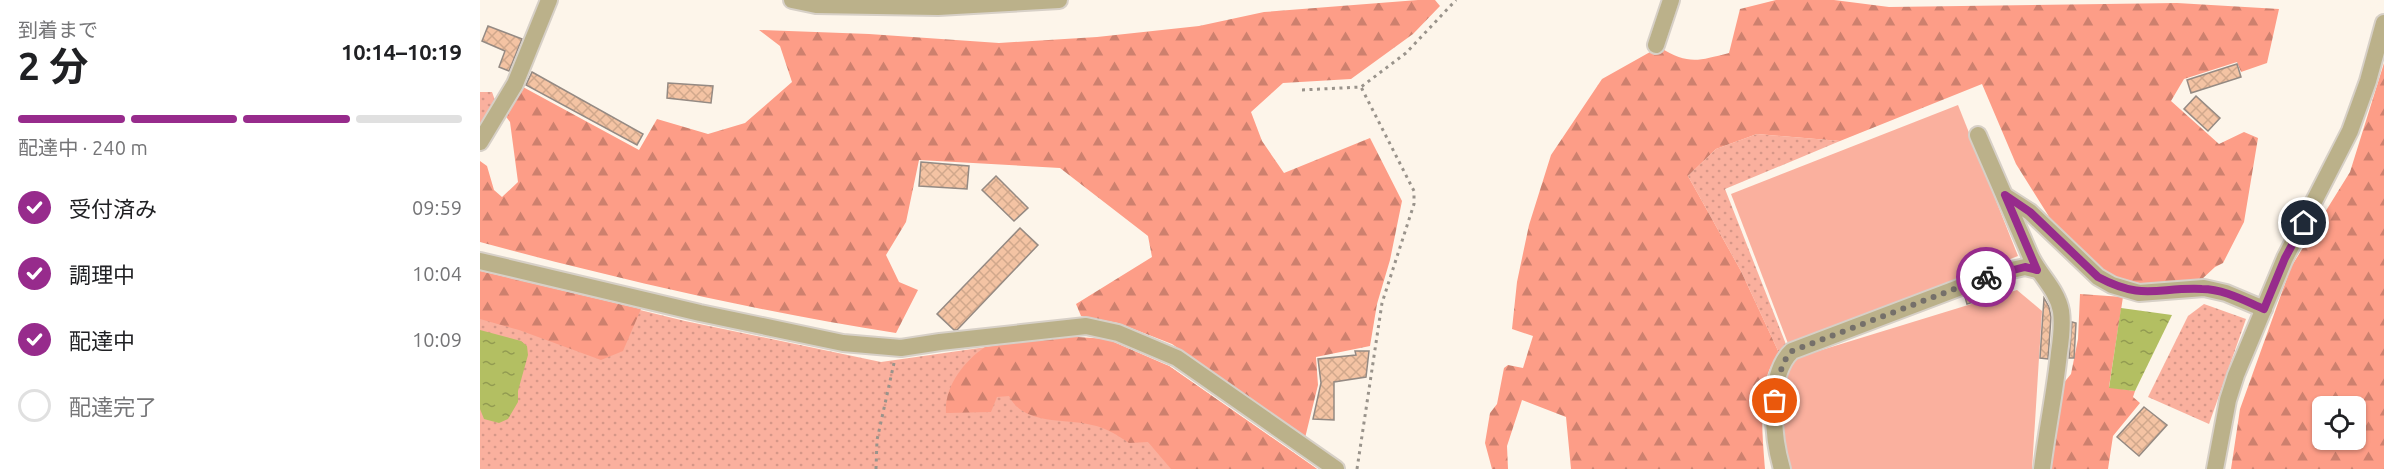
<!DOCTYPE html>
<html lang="ja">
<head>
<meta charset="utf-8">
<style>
  :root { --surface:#fff; --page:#f2f2f2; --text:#202124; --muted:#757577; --line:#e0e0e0; --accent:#972b8c }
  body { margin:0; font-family:Ubuntu,"Noto Sans JP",sans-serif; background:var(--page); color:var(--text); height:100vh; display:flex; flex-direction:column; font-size:22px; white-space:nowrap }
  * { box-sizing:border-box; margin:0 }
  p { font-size:20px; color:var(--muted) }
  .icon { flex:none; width:33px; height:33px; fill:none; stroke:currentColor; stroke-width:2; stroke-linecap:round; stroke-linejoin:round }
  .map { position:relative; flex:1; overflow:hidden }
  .sheet { display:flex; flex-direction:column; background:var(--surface); width:480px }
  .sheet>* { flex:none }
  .controls { position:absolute; left:1832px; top:396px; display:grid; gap:12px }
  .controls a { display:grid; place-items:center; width:54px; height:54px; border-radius:9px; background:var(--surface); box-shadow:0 2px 4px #0004; font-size:30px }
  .pin { position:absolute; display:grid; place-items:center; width:51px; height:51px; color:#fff; margin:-26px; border:3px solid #fff; border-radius:50%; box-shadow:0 2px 6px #0007 }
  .courier { position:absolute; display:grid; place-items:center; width:60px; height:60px; margin:-30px; border:4px solid #972b8c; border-radius:50%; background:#fff; color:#222; box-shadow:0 2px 8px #0007 }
  .summary em { font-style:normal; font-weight:700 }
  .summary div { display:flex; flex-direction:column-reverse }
  .summary { display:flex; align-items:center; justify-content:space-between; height:102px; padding:0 18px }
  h1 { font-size:39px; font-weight:700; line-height:45px }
  .bar { display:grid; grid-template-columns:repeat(4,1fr); gap:9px 6px; align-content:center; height:72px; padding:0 18px }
  .bar i { height:8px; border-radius:4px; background:var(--line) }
  .bar .current { background:var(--accent) }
  .bar p { grid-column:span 4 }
  ol { padding:0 18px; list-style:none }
  li { display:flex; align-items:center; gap:18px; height:66px }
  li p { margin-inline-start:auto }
  li .icon { padding:6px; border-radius:50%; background:var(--accent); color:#fff; stroke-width:4 }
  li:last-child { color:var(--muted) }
  li i { width:33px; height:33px; border:3px solid var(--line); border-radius:50% }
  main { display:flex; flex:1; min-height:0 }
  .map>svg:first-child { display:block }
</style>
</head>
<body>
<main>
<section class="sheet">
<div class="summary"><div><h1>2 分</h1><p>到着まで</p></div><em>10:14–10:19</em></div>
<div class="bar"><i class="current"></i><i class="current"></i><i class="current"></i><i></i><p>配達中 · 240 m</p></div>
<ol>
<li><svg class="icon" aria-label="check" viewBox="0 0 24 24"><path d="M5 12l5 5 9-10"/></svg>受付済み<p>09:59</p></li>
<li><svg class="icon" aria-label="check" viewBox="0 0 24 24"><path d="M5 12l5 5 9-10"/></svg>調理中<p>10:04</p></li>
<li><svg class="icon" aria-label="check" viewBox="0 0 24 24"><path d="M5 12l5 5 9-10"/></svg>配達中<p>10:09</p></li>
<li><i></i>配達完了</li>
</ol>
</section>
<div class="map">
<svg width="1904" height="469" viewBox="0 0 1904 469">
  <defs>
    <pattern id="grass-dots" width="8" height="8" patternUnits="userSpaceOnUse" patternTransform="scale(1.5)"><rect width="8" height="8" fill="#fab09e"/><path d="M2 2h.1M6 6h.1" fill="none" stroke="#d69788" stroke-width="1.8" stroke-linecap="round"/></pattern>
    <pattern id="forest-firs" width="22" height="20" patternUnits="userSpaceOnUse" patternTransform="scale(1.5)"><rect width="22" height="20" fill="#fd9d87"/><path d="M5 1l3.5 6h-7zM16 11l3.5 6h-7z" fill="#cd806e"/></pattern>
    <pattern id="water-ripples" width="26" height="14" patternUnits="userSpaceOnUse" patternTransform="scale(1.5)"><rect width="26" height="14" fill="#b3bf62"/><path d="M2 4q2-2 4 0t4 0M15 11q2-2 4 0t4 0" fill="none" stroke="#929b51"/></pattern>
    <pattern id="building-cross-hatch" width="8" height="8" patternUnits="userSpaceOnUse" patternTransform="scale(1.5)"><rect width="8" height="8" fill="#f4c3a3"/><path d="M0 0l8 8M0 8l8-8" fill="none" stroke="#d1a88c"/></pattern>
  </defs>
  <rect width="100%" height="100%" fill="#fdf5ea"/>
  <g fill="url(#grass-dots)">
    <path d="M0 92H12L16 103 0 128Z"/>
    <path d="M1277 134 1360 141 1245 189 1309 352 1300 355 1261 271 1208 176 1236 149Z"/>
    <path d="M0 271 205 321 401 362 583 336 689 366 837 469H0Z"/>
    <path d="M1724 304 1766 319 1729 424 1668 397 1708 316Z"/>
  </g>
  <g fill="url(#forest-firs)" fill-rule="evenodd">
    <path d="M938 0H955L960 6 933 34 871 79 803 83 771 112 782 141 804 173 890 138 922 201 910 260 897 304 890 346 836 357 838 385 825 438 692 344 638 323 601 316 596 304 672 257 668 236 580 168 439 160 426 222 406 255 419 282 438 290 416 333C276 311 137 279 0 242V161L7 166 14 190 22 197 38 182 30 122 24 114 43 87 159 150 177 119 228 134 265 123 312 82 300 46 279 30 389 34 519 43 617 37 719 26 784 12Z"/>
    <path d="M1296 0H1354L1409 7 1697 3 1799 9 1787 63 1761 72 1757 62 1704 79 1691 101 1739 144 1764 132 1778 138 1764 222 1743 263 1735 267 1722 279 1665 284 1642 280 1621 268 1573 223 1536 164 1502 84 1360 141 1277 134 1236 149 1208 176 1261 271 1300 355C1275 375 1283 440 1285 469H1091L1086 417 1042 400 1027 446 1028 469H1012L1005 443 1010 413 1017 404 1024 368 1028 365 1043 368 1053 336 1032 329 1037 282 1049 225 1071 155 1122 79 1179 47C1209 65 1217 61 1249 53L1260 9Z"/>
    <path d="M1904 63V469H1751L1760 409 1811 267 1870 172ZM1842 406H1875V440H1842Z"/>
    <path d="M0 271 161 309 143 351 121 360 39 330 0 319Z"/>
    <path d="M1600 294 1643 297 1629 387 1655 391 1653 397 1660 403 1633 436 1628 469H1568L1582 385 1591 374 1598 339Z"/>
    <path d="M583 336 627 339 689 366 837 469H691L668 442 649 443C637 435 627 428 612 425 584 418 544 426 529 396L517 397 511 412 466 413C464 387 484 361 505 347Z"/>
  </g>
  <g fill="#fab09e">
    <path d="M1478 105 1538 256 1309 346 1251 194Z"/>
    <path d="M1537 290 1562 311 1552 469H1306L1298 430 1301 390 1309 360Z"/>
  </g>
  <g fill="url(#water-ripples)">
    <path d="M1641 308 1692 315 1655 391 1629 388Z"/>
    <path d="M0 330 41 341 47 346 48 355 38 391V402L28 419 19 423 4 419 0 409Z"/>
  </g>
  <g fill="url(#building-cross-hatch)" stroke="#958a83" stroke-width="1.5">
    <path d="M8 26 42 39 29 71 19 67 25 51 2 41Z"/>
    <path d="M1757 64 1761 77 1711 93 1707 80Z"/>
    <path d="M52 72 163 134 157 145 46 85Z"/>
    <path d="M188 83 233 86 231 103 187 98Z"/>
    <path d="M1716 96 1740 118 1728 131 1704 109Z"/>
    <path d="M441 162 489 166 487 189 439 186Z"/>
    <path d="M516 176 548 208 534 221 502 190Z"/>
    <path d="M540 228 558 245 477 330H474L457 314Z"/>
    <path d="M1522 283 1525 292 1487 304 1485 297Z"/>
    <path d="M1564 298 1569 307 1571 317 1568 359 1560 358Z"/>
    <path d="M1592 322 1596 323 1594 358H1589Z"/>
    <path d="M875 351H889L886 377 854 382V420L833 419 841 383 838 359 876 355Z"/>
    <path d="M1664 407 1687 425 1659 456 1637 437Z"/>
  </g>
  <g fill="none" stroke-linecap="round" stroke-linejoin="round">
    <defs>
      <g id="minor">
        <path d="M312 0 336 5 458 7 579 0"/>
        <path d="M1176 45 1191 0"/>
        <path d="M1498 135 1550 255C1559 275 1577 289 1581 311 1583 325 1581 340 1579 353 1575 392 1567 430 1562 469"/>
        <path d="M0 142 35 84 69 0"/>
        <path d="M1525 196 1550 212 1618 277 1632 285 1659 293 1724 288 1746 293 1784 309"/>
        <path d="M0 261 220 313 363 343 421 348 460 342 606 326 638 333 697 358 856 469"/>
        <path d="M1302 469C1293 439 1286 375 1312 351L1518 273 1545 267 1557 270"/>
        <path d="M1735 469 1748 400 1756 375 1805 258 1870 131 1888 81 1904 23"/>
      </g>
    </defs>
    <use href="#minor" stroke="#d7d0c7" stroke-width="20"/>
    <g stroke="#99938b" stroke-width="3" stroke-dasharray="3 4.5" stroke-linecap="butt">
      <path d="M822 90 881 87 926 53 976 0"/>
      <path d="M396 469 397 440 414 363"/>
      <path d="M877 469 902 303 934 204V191L881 87"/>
    </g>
    <use href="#minor" stroke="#bbb18a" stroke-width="16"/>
  </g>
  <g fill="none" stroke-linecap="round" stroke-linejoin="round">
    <path stroke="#75706a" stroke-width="6" stroke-dasharray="0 10.8" d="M1295 401C1298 384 1299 364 1312 351L1506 277"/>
    <path stroke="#972b8c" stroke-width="8" d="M1506 277 1545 267 1557 270 1525 195 1550 212 1618 277C1663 301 1677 287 1722 289 1744 289 1765 301 1784 309L1805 258 1824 223"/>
  </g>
</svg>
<div class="controls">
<a><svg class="icon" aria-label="locate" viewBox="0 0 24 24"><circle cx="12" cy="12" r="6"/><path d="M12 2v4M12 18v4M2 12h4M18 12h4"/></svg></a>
</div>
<div class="pin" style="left:1295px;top:401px;background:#ea580c"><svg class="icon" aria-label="bag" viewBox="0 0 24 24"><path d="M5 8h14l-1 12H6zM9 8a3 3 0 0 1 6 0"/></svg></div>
<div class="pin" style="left:1824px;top:223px;background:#1f2937"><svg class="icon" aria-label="home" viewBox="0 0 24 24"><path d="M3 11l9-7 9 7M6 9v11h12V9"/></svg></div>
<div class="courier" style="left:1506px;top:277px"><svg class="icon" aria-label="bike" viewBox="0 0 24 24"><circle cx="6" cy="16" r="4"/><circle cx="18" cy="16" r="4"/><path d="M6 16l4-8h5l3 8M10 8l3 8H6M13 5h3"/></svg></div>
</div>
</main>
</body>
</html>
